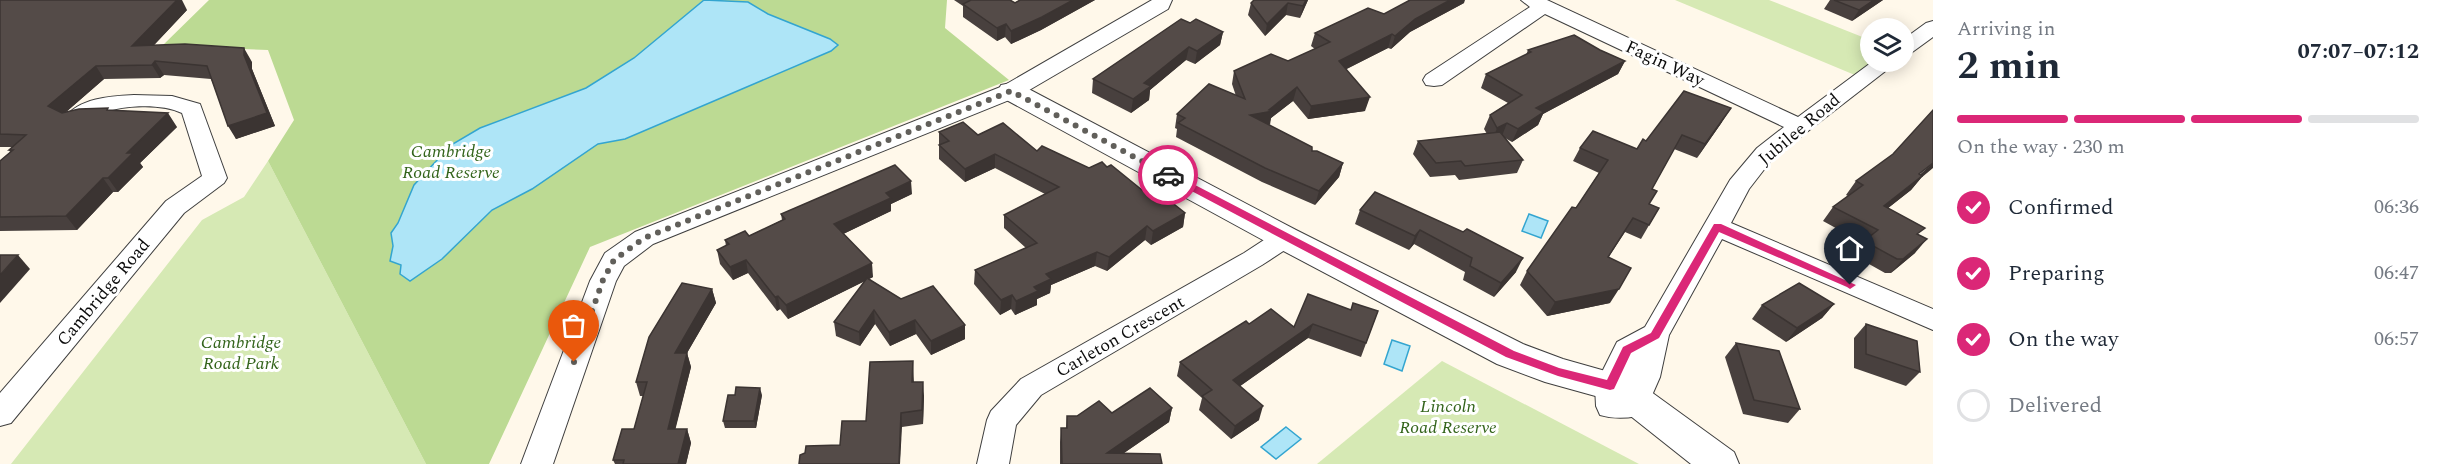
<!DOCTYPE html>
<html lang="en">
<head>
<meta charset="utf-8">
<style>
  :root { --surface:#fff; --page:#f6f6f7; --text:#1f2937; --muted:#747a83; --line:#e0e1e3; --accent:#db2777 }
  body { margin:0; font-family:Spectral,serif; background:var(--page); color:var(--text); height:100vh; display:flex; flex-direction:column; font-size:22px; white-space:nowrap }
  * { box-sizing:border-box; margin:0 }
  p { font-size:20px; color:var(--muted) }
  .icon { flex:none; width:33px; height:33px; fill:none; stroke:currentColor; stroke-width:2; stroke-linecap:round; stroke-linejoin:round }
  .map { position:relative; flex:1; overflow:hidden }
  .details { display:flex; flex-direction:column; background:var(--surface); width:510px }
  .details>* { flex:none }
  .tools { position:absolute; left:1860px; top:18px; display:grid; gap:12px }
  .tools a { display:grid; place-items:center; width:54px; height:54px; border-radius:50%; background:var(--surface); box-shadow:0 3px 15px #0003; font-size:30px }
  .pin { position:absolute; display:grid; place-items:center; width:51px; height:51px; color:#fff; margin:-62px -26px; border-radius:50% 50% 50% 0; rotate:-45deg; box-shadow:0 0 6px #0007 }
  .pin .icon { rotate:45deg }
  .courier { position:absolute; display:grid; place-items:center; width:60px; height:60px; margin:-30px; border:4px solid #db2777; border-radius:50%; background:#fff; color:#222; box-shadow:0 2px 8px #0007 }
  .headline em { font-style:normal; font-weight:700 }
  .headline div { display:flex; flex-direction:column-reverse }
  .headline { display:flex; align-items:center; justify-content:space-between; height:102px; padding:0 24px }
  h1 { font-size:39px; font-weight:700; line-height:45px }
  .bar { display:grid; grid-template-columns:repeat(4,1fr); gap:9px 6px; align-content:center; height:72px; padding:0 24px }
  .bar i { height:8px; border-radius:4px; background:var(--line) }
  .bar .selected { background:var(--accent) }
  .bar p { grid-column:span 4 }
  ol { padding:0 24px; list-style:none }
  li { display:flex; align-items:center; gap:18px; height:66px }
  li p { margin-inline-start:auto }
  li .icon { padding:6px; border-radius:50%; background:var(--accent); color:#fff; stroke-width:4 }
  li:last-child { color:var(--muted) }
  li i { width:33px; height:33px; border:3px solid var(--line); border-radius:50% }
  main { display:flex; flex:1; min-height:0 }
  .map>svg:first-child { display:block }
</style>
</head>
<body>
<main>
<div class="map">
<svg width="1933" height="464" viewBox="0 0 1933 464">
  <rect width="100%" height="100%" fill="#fff8ea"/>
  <g fill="#d6e9b4">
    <path d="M1675 0H1769L1870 40V62H1885L1862 78Z"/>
    <path d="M268 161 426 464H11L202 220 244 197Z"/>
    <path d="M1442 361 1639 464H1317Z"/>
  </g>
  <path fill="#bcda93" d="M209 0H947L945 28 1009 80 590 247 489 464H426L268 161 294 120 268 50 162 46Z"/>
  <g fill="#aee5f7" stroke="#33a5d0" stroke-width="1.5">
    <path d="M704 0 748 2 768 14 830 39 838 45 831 51 625 139 598 144 532 189 492 210 442 259 410 281 400 274 401 265 390 261 393 246 391 233 398 223 414 185 451 145 480 128 586 88 634 58Z"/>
    <path d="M1529 214 1548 221 1541 238 1522 231Z"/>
    <path d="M1392 340 1410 346 1402 371 1384 364Z"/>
    <path d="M1286 427 1301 439 1276 459 1261 447Z"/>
  </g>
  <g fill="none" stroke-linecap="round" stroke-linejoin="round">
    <defs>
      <g id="minor">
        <path d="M1152 0H1172L1168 9 1019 96 653 244 624 266 616 281 553 464H521L590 281 605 253 635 232 1003 86Z"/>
        <path d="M1521 0H1547L1798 117 1872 62H1895L1892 66 1773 158 1749 189 1731 223 1933 309V330L1722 239 1669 335 1660 377 1653 393 1656 404 1652 412C1635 418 1617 420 1600 415L1596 406 1595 386 1617 342 1645 327 1730 180 1757 148 1784 127 1545 14 1442 85 1434 86 1426 85 1423 80 1426 75 1530 7Z"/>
        <path d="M1933 21V37L1911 53 1904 55V39L1926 23Z"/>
        <path d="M134 95 172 96 200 104 227 178 224 183 184 213 11 423 0 426V393L166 201 202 176 182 113C161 103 124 105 102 113 88 118 82 128 67 124L64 119C78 98 111 96 134 95Z"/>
        <path d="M1285 229 1294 232 1298 238 1294 244 1262 265 1041 395 1016 425 1009 464H977L987 420 991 411 1021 379 1244 253 1276 232Z"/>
      </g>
      <path id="tertiary" d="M1011 83 1021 85 1296 230 1523 344 1563 359 1623 376 1654 394 1734 452 1739 464H1691L1628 414 1599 397 1545 382 1497 364 1274 246 1001 97 998 91 1001 85Z"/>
    </defs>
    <use href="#minor" stroke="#3f3f3f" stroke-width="2"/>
    <use href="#tertiary" stroke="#3f3f3f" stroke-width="2"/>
    <use href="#minor" fill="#fff" fill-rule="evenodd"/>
    <use href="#tertiary" fill="#fff" fill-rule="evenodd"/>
  </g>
  <g fill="#48403e">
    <path d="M0 0 187 10 154 45 252 62V69L275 126 236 139 211 79 164 75 160 78 104 79 66 112 110 110 177 127 140 163 143 167 118 192H113L77 230 0 231V161L10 152 9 150 12 147H0Z"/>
    <path d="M954 0H1010L1015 3 1020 0H1095L1041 30 1011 44 1005 37 997 41 963 17V6Z"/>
    <path d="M1254 0H1308L1300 18 1286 15 1265 36 1248 15 1251 3Z"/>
    <path d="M1830 0H1883L1852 21 1824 9Z"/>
    <path d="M1464 3 1410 32 1391 49 1388 48 1346 69 1365 111 1308 119 1293 101 1271 118 1269 125 1312 151 1343 163 1339 177 1315 205 1262 182 1176 137 1177 129 1175 128 1177 114 1236 96 1232 84 1234 71 1288 61 1315 49 1311 46 1315 33 1384 14Z"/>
    <path d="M1190 23 1223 32 1220 45 1195 64 1186 60 1150 90 1149 100 1131 113 1092 93 1093 79Z"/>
    <path d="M1528 50H1600L1625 61 1618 74 1543 114 1538 125 1512 142 1505 138 1523 160 1517 173 1459 180 1455 175 1430 177 1413 154 1418 141 1487 134 1484 129 1490 115 1508 103 1481 88 1486 74 1526 55Z"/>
    <path d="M1722 122 1697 158 1674 149 1652 189 1649 204 1659 208 1641 239 1625 232 1608 258 1610 303 1547 316 1520 285 1527 271 1576 208 1599 173 1573 161 1580 148 1637 149 1646 141Z"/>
    <path d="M939 132 978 135 1037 151 1089 168 1107 167 1158 200 1185 213 1183 227 1151 245 1145 240 1107 271 1095 266 1051 285 1050 293 1037 299V305L1015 315 1011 309 1000 315 974 284 975 270 1026 248 1004 228V215L1045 194 995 168 965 182 939 159Z"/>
    <path d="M1921 178 1911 190 1888 208 1919 235 1915 253 1891 273H1885L1853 255 1863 243 1823 221 1833 207 1848 196 1846 195 1856 181Z"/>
    <path d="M1375 192 1516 272 1494 297 1463 280 1465 272 1414 244 1409 250 1355 224 1360 210Z"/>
    <path d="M912 194 891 204V211L843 234 873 277 869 279 965 339 931 355 916 334 890 346 875 324 860 346 836 336 834 322 865 281 788 319 780 309 777 311 748 273 733 280 720 264 717 250 726 246 725 240 749 236 782 220 781 214Z"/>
    <path d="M712 289 716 303 687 353 691 367 675 429H687L691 443 686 464H615L613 460 634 429 643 396H640L636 382Z"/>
    <path d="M1834 304 1822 318 1786 342 1752 319 1762 305Z"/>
    <path d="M1351 310 1378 311 1361 357 1308 338 1240 386 1259 420 1231 439 1199 410 1202 398 1177 376 1180 362 1249 324 1294 327Z"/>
    <path d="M1866 324 1920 372 1906 386 1854 368V338Z"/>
    <path d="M1736 343 1800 409 1788 423 1743 414 1725 357Z"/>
    <path d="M913 361 914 382 924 396 923 424 902 427 866 421Z"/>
    <path d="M762 395 756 428H725L723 421Z"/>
    <path d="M1172 408 1169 422 1124 453 1162 464H1060V442L1061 428H1066L1067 416H1077Z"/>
  </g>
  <g fill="#3b3432">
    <path d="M177 0H182L187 10 141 59 132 46Z"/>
    <path d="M1073 0H1095L1041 30 1011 44V31Z"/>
    <path d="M1306 0H1308L1300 18 1303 6Z"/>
    <path d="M1450 0H1465L1464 3 1410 32 1391 49 1395 36 1415 19Z"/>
    <path d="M1874 0H1883L1852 21 1859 10Z"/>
    <path d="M1288 3 1286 15 1265 36 1267 24Z"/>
    <path d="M1006 24 1005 37 997 41V28Z"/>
    <path d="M1223 32 1220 45 1195 64 1197 51Z"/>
    <path d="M1392 34 1388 48 1335 75 1339 61Z"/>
    <path d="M1189 47 1186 60 1150 90 1149 100 1131 113 1133 99 1144 83Z"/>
    <path d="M244 48 252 62V69L275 126 236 139 228 126 244 55Z"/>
    <path d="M155 61 164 75 160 78 152 65Z"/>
    <path d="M1625 61 1618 74 1543 114 1538 125 1512 142 1518 129 1536 108Z"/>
    <path d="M96 66 104 79 58 119 48 106Z"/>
    <path d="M1297 87 1293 101 1271 118 1270 125 1250 115 1269 110Z"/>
    <path d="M1370 97 1365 111 1308 119 1311 106Z"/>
    <path d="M1731 108 1722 122 1697 158 1705 144Z"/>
    <path d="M168 113 177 127 140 163 143 167 118 192 108 178 127 153Z"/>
    <path d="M1507 123 1502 136 1492 142 1497 128Z"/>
    <path d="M995 154V168L965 182V169Z"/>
    <path d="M1343 163 1339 177 1315 205 1319 191Z"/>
    <path d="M1933 163V168L1921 178 1911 190 1873 220 1884 206Z"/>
    <path d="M103 178 113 192 77 230 66 216Z"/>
    <path d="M911 181 912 194 891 204V211L835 238 834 224 886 193Z"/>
    <path d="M1185 213 1183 227 1151 245 1153 231Z"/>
    <path d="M1147 226 1145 240 1107 271 1109 257Z"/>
    <path d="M1420 230 1414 244 1409 250 1415 236Z"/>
    <path d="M1927 239 1915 253 1891 273 1903 259Z"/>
    <path d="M1097 252 1095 266 1051 285 1050 293 1037 299V305L1015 315 1016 301 1034 287 1046 274Z"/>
    <path d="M18 255 30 269 0 303V275Z"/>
    <path d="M1523 258 1516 272 1494 297 1501 283Z"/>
    <path d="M746 260 748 273 733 280 730 267Z"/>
    <path d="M872 263 873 277 788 319 786 305Z"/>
    <path d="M712 289 716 303 687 353 691 367 672 443 668 429 675 353Z"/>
    <path d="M1619 289 1610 303 1547 316 1555 302Z"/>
    <path d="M1012 295 1011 309 1000 315 1001 300Z"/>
    <path d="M778 296 780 309 777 311 775 297Z"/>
    <path d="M1834 304 1822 318 1786 342 1797 328Z"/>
    <path d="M874 310 875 324 860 346 859 332Z"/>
    <path d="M915 320 916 334 890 346 889 332Z"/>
    <path d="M1313 324 1308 338 1229 394 1233 380Z"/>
    <path d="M965 325V339L931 355V341Z"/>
    <path d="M923 382 924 396 923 424 922 410Z"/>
    <path d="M760 388 762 395 756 428 754 421Z"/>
    <path d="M1263 406 1259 420 1231 439 1235 426Z"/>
    <path d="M1172 408 1169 422 1108 464 1107 453Z"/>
    <path d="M901 413 902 427 900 464H899Z"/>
    <path d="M687 429 691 443 686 464H678Z"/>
  </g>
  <g fill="#544b48" stroke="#3b3432" stroke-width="1.5">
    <path d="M0 0H177L132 46 185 44 244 48V55L267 113 228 126 207 66 155 61 152 65 96 66 48 106 62 113 79 109 108 108 107 110 168 113 127 153H133L108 178H103L66 216 0 217V161L13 150H9L26 135 0 134Z"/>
    <path d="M971 0H1010L1015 3 1020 0H1073L1042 17 1011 31 1006 24 997 28 963 4Z"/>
    <path d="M1254 0H1306L1303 6 1288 3 1267 24 1251 3Z"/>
    <path d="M1410 0H1450L1415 19 1395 36 1392 34 1339 61 1370 97 1311 106 1297 87 1269 110 1273 111 1250 115 1312 147V151H1317L1343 163 1319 191 1265 168 1178 123 1185 118 1177 114 1209 84 1245 99 1234 71 1271 54 1288 61 1330 42 1315 33 1368 8 1384 14Z"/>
    <path d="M1834 0H1874L1859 10Z"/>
    <path d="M1181 19 1190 23 1196 19 1223 32 1197 51 1189 47 1144 83 1151 86 1133 99 1093 79Z"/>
    <path d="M1574 35 1600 50 1625 61 1536 108 1544 112 1518 129 1507 123 1497 128 1490 115 1522 95 1486 74 1531 52 1528 50Z"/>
    <path d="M1684 91 1731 108 1705 144 1682 135 1652 189 1657 191 1649 204 1659 208 1649 225 1633 218 1608 257 1631 268 1619 289 1555 302 1527 271 1572 207 1576 208 1608 160 1580 148 1593 131 1637 149 1643 139 1646 141Z"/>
    <path d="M1933 110V163L1919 174 1922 176 1884 206 1925 228 1917 234 1927 239 1903 259H1897L1864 241 1878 230 1833 207 1863 185 1856 181 1893 154Z"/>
    <path d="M963 122 978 135 1003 123 1037 151 1042 146 1089 168 1102 162 1107 167 1111 165 1142 190 1158 200 1165 197 1185 213 1153 231 1147 226 1109 257 1097 252 1046 274 1051 279 1034 287 1038 291 1016 301 1012 295 1001 300 975 270 1037 243 1004 215 1059 187 995 154 965 169 939 145 949 141 939 132Z"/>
    <path d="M1500 132 1523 160 1465 166 1461 161 1436 163 1418 141Z"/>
    <path d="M895 165 911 181 886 193 891 198 834 224 872 263 786 305 778 296 775 297 746 260 730 267 717 250 729 244 725 240 745 231 749 236 785 219 781 214Z"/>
    <path d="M1375 192 1463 232 1467 229 1523 258 1501 283 1470 266 1472 258 1420 230 1415 236 1360 210Z"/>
    <path d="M0 255H18L0 275Z"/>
    <path d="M867 278 901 299 933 286 965 325 931 341 915 320 889 332 874 310 859 332 834 322Z"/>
    <path d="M682 283 712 289 675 353H687L668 429H687L678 464H623L624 460H613L622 429H634L647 382H636L649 337Z"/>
    <path d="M1799 283 1834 304 1797 328 1762 305Z"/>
    <path d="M1308 294 1351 310 1353 303 1378 311 1366 343 1313 324 1233 380 1263 406 1235 426 1202 396 1212 390 1180 362 1246 321 1249 324 1271 309 1294 327Z"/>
    <path d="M1866 324 1917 341 1920 372 1866 354Z"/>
    <path d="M1736 343 1779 351 1800 409 1754 400Z"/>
    <path d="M913 361 912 382H923L922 410 901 413 899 464H799L800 455 805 453 806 446 840 445 842 421H866L870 362Z"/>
    <path d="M736 387 760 388 754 421H723L728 395H735Z"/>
    <path d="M1150 388 1172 408 1107 453 1160 454 1162 464H1062L1061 428H1067V416H1077L1099 401 1112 413Z"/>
  </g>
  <path fill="#db2777" d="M1165 173H1172L1514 351 1559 368 1607 380 1623 347 1651 333 1714 224H1721L1856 285 1850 289 1847 287 1719 232 1659 338 1631 353 1614 389 1610 390 1558 376 1506 357 1165 177Z"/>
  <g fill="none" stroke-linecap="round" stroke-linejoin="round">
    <path stroke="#615f5a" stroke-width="6" stroke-dasharray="0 10.8" d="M574 362 603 280 614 260 644 238 1011 91 1168 175"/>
  </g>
  <g text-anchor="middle" stroke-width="6" stroke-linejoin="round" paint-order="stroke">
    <g font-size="18" fill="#0c0c0c" stroke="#fff">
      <text transform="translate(1665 63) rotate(25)" y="6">Fagin Way</text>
      <text transform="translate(1799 129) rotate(-40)" y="6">Jubilee Road</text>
      <text transform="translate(103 292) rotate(-50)" y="6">Cambridge Road</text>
      <text transform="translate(1120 336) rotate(-30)" y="6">Carleton Crescent</text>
    </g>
    <g font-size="18" font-style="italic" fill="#33641b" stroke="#fff">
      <text x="451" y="157">Cambridge<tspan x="451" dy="21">Road Reserve</tspan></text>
      <text x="241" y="348">Cambridge<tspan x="241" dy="21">Road Park</tspan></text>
      <text x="1448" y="412">Lincoln<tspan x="1448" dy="21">Road Reserve</tspan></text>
    </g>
  </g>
</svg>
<div class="tools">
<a><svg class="icon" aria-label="layers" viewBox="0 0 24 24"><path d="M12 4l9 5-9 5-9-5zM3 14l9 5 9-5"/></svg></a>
</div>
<div class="pin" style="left:574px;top:362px;background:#ea580c"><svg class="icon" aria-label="bag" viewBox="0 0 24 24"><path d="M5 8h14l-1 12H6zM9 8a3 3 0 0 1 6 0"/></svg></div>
<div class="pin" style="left:1850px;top:285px;background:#1f2937"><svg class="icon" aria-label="home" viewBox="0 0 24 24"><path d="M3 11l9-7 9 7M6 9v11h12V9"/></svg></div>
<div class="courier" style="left:1168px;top:175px"><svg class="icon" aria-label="car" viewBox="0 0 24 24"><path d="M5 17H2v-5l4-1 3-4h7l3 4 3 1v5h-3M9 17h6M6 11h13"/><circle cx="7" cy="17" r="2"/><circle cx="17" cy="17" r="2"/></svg></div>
</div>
<section class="details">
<div class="headline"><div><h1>2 min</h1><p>Arriving in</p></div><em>07:07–07:12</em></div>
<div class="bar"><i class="selected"></i><i class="selected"></i><i class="selected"></i><i></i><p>On the way · 230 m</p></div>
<ol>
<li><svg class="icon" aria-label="check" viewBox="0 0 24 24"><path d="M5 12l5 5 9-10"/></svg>Confirmed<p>06:36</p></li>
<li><svg class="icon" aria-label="check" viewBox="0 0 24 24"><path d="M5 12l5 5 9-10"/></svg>Preparing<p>06:47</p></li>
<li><svg class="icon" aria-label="check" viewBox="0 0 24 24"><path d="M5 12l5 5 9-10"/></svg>On the way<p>06:57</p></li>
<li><i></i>Delivered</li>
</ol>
</section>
</main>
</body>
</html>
